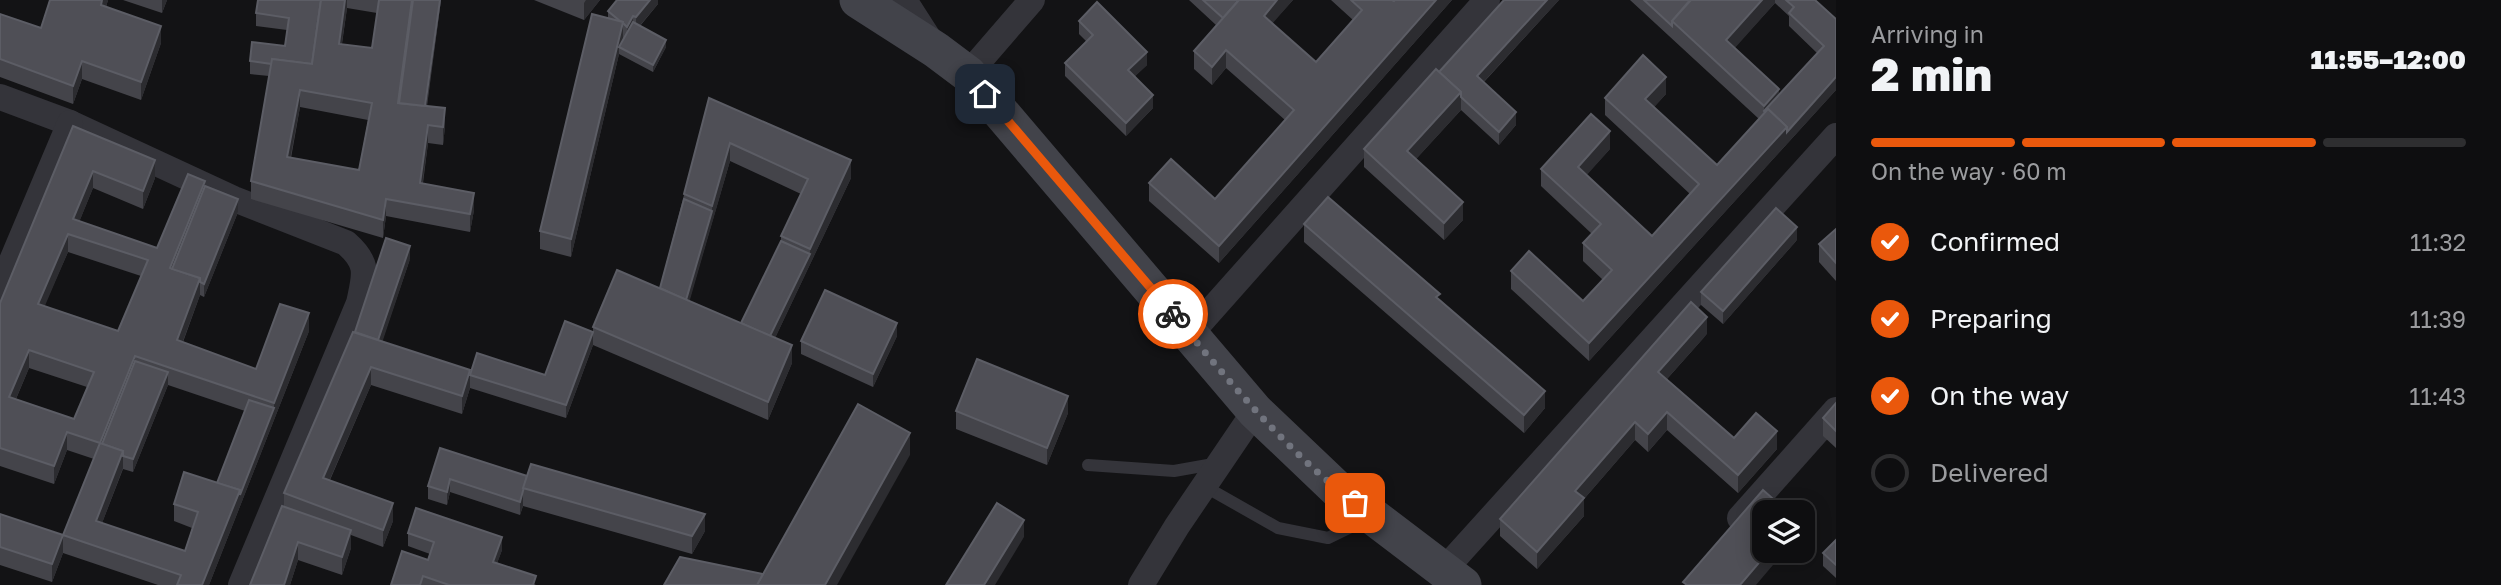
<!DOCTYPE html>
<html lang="en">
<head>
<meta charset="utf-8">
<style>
  :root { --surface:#0e0e10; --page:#1c1c1e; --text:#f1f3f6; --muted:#9b9c9f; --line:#2e2e30; --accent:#ea580c }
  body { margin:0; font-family:"Golos Text",sans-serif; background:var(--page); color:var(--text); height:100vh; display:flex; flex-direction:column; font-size:26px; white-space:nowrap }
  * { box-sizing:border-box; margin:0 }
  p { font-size:23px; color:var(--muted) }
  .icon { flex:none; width:38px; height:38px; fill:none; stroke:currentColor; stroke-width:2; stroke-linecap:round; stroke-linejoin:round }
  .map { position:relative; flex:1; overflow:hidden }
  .side { display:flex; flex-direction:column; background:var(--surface); width:665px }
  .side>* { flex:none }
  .tools { position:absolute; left:1752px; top:500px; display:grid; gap:14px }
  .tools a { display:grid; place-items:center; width:63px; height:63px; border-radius:14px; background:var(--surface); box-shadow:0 4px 18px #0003,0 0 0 2px var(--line); font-size:35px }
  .pin { position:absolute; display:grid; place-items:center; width:60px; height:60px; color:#fff; margin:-30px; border-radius:14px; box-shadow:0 4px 10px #0006 }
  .courier { position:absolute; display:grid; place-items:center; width:70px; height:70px; margin:-35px; border:5px solid #ea580c; border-radius:50%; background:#fff; color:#222; box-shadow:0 2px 9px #0007 }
  .head em { font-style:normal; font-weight:800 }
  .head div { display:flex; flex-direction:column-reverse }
  .head { display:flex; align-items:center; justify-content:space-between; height:119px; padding:0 35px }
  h1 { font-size:46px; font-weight:800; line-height:52px }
  .bar { display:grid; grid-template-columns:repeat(4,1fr); gap:10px 7px; align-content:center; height:84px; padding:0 35px }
  .bar i { height:9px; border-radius:5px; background:var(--line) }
  .bar .on { background:var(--accent) }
  .bar p { grid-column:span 4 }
  ol { padding:0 35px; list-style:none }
  li { display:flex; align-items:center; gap:21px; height:77px }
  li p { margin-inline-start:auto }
  li .icon { padding:7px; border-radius:50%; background:var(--accent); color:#fff; stroke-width:4 }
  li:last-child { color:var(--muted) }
  li i { width:38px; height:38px; border:4px solid var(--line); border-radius:50% }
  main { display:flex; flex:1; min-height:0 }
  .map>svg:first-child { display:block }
</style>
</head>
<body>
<main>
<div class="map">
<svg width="1836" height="585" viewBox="0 0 1836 585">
  <rect width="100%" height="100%" fill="#131315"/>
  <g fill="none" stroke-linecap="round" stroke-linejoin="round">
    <g stroke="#34343a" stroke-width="12">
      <path d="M1088 465 1174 471 1219 463"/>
      <path d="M1204 486 1278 528 1328 538 1369 518"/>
    </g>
    <g stroke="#34343a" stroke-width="26">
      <path d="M904 0 931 42"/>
      <path d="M968 74 1032 0"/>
      <path d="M0 97 70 123 234 199 346 243C370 264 365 275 359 303L241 585"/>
      <path d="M0 289 70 123"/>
      <path d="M1190 334 1487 0"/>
      <path d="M1740 518 1836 410"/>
      <path d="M1443 571 1836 136"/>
      <path d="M1141 585 1177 526 1255 411"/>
    </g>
    <path stroke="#42434a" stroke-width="37" d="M858 0 936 50 968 74 1255 411 1338 490 1463 585"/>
  </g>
  <g fill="#44444a" fill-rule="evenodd">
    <path d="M108 0 106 7 161 43 141 100 82 79 73 104 0 77V14L41 28Z"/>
    <path d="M123 0H167L162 13Z"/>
    <path d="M258 0H459H441L427 106 445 126 443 145 428 143 423 183 474 210 470 232 386 216 383 238 251 199V181L269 76 250 74V61L285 46 287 30 256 26V13ZM347 8 377 13 372 48 342 44ZM300 107 368 120 359 170 291 158Z"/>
    <path d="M534 0H600L584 20Z"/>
    <path d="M658 0V4L640 26 666 47 653 72 619 54 571 257 540 249V231L608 18V11Z"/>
    <path d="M1189 0H1236L1238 1 1293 0 1272 23 1316 62 1353 20 1331 0H1392L1394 1 1395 0H1452L1219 263 1149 201V183L1215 199 1285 120 1226 68 1212 85 1194 69V51L1216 25Z"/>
    <path d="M1504 0H1559L1484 82 1516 125 1499 145 1461 110 1416 159 1463 220 1444 240 1364 167V149L1439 72Z"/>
    <path d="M1630 0H1815L1836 19V90L1589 361 1511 289V271L1583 301 1603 280 1583 261V243L1592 234 1541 186V169L1610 149 1586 175 1652 236 1690 194 1605 115V98L1666 94 1654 107 1717 165 1759 119ZM1775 3 1789 16V26L1817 53 1779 95 1734 48Z"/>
    <path d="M1079 21 1147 65 1135 76 1153 108 1126 136 1065 76V63L1087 42 1079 34Z"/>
    <path d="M709 98 851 178 775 338 792 363 768 420 593 345 566 418 470 388 462 414 371 385 330 480 393 521 383 547 351 535V548L342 575 298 560 290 585H250L284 507V493L410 259 382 341 470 375H545L593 332V327L660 288ZM730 161 801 194 781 236V241L741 323 689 301Z"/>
    <path d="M73 126 155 178 143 209 93 188 79 222 157 248 205 186 238 212 204 297 200 295 183 342 256 369 309 331 209 585H158L63 553 52 582 0 565V514L63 535 94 459 67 450 54 484 0 466V303ZM68 252 141 276 118 331 44 306ZM29 368 87 387 74 419 16 399ZM168 385 245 411 217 483 174 504V521L192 528 185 551 102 523 123 469 133 472Z"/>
    <path d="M1304 224 1545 408 1524 433 1304 242Z"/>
    <path d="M1836 229V281L1819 262V244Z"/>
    <path d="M1797 240 1723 324 1701 305V292Z"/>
    <path d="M1707 334 1667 379 1734 438 1777 449 1738 493 1667 430 1648 452 1635 440 1584 499V516L1537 569 1500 536V519Z"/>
    <path d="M897 336 873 387 801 354V341Z"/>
    <path d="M1836 403V448L1823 436V418Z"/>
    <path d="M956 411 1068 413 1047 465 956 429Z"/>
    <path d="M440 448 527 476 705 531 692 554 523 506 520 515 450 492 447 505 428 499V486Z"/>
    <path d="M408 533 502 550 497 563 536 585H391L428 560 430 554 408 546Z"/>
    <path d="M1836 540V578L1823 566V553Z"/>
  </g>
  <g fill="#2c2c30">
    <path d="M102 0H108L101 23V5Z"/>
    <path d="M162 0H167L162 13Z"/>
    <path d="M345 0H347V8L339 62V44Z"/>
    <path d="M440 0H441L424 124V111Z"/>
    <path d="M586 0H600L584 20V3Z"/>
    <path d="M650 0H658V4L636 30V17Z"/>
    <path d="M1277 0H1293L1264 33V16Z"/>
    <path d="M1436 0H1452L1219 263V246Z"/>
    <path d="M1547 0H1559L1477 89V76Z"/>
    <path d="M1762 0H1775V3L1726 58V40Z"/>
    <path d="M633 16V29L627 40V27Z"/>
    <path d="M623 22V39L619 47V54L571 257V239Z"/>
    <path d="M161 26V43L141 100V82Z"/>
    <path d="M666 40V47L653 72V65Z"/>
    <path d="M1226 50V68L1212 85V67Z"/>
    <path d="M1147 52V65L1128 83V70Z"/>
    <path d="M82 61V79L73 104V86Z"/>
    <path d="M1666 77V94L1645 117V99Z"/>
    <path d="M1836 77V90L1589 361V343L1787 127Z"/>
    <path d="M1779 89V107L1764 111V106Z"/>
    <path d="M300 90V107L287 175V157Z"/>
    <path d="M1461 92V110L1407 169V151Z"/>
    <path d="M1153 95V108L1126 136V123Z"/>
    <path d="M445 108V126L443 145V127Z"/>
    <path d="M1516 112V125L1499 145V132Z"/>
    <path d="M428 125V143L420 200V183Z"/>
    <path d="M1610 131V149L1578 185V167Z"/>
    <path d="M730 143V161L685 317V304L712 211V206Z"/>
    <path d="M155 160V178L143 209V191Z"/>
    <path d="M851 160V178L768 353V340L810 254V249Z"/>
    <path d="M93 171V188L73 237V219Z"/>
    <path d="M205 181V199L175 274 170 268Z"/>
    <path d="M474 193V210L470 232V214Z"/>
    <path d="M238 199V212L204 297V284Z"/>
    <path d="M386 199V216L383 238V220Z"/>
    <path d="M1463 202V220L1444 240V223Z"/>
    <path d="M1797 227V240L1723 324V311Z"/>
    <path d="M68 234V252L38 322V304Z"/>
    <path d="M410 246V259L377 358V345Z"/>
    <path d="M200 278V295L177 357V340Z"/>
    <path d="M309 313V331L209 585H202L274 408V403Z"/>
    <path d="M1707 317V334L1658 389V372Z"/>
    <path d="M897 323V336L873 387V374Z"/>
    <path d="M593 332V345L566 418V405Z"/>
    <path d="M792 345V363L768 420V402Z"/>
    <path d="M29 350V368L9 415V397Z"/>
    <path d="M135 356V374L105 449 100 443Z"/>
    <path d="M371 367V385L323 495V478Z"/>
    <path d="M470 370V388L462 414V396Z"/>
    <path d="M168 372V385L133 472V459Z"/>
    <path d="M1545 391V408L1524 433V415Z"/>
    <path d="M1068 396V413L1047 465V448Z"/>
    <path d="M1667 412V430L1648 452V434Z"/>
    <path d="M1635 422V440L1584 499V516L1537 569V552L1575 491Z"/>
    <path d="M1777 431V449L1738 493V475Z"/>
    <path d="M67 432V450L54 484V466Z"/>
    <path d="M910 433V455L837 585H825Z"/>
    <path d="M123 451V468L96 539V521Z"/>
    <path d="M450 479V492L447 505V492Z"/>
    <path d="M523 493V506L520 515V502Z"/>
    <path d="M393 503V521L383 547V530Z"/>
    <path d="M705 514V531L692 554V536Z"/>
    <path d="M1024 520V537L995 585H984Z"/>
    <path d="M351 530V548L342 575V557Z"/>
    <path d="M63 535V553L52 582V564Z"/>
    <path d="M502 537V550L493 575V562Z"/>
    <path d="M298 542V560L290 585H284Z"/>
    <path d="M1769 551H1785L1756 585H1740Z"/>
  </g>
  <g fill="#4f4f56" stroke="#5c5d65" stroke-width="2" fill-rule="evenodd">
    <path d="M50 0H102L101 5 161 26 141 82 82 61 73 86 0 59V14L41 28Z"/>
    <path d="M258 0H321L312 64 272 59V64L250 61 252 42 285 46 289 18 256 13Z"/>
    <path d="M321 0H345L339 44 372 48 379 0H412L398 103 445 108 443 127 428 125 420 183 474 193 470 214 386 199 383 220 251 181 272 59 312 64ZM300 90 372 103 359 170 287 157Z"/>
    <path d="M413 0H440L425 106 399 103Z"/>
    <path d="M617 0H650L636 17 633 16 627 27 623 23V22L620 21 608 11Z"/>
    <path d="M1203 0H1236L1238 1 1223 18Z"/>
    <path d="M1239 0H1277L1264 16 1316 62 1362 10 1351 0H1392L1394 1 1395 0H1436L1219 246 1149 183 1171 159 1215 199 1294 110 1226 50 1212 67 1194 51Z"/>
    <path d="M1504 0H1547L1477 76 1516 112 1499 132 1461 97V92L1439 72Z"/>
    <path d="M1644 0H1690L1672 21V26Z"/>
    <path d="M1691 0H1762L1726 40 1779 89 1764 106 1672 21Z"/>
    <path d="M1786 0H1815L1836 19V77L1787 132V127L1768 109 1765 112 1764 111 1824 46 1789 13 1794 7Z"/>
    <path d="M1097 2 1147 52 1128 70 1153 95 1126 123 1065 63 1093 35 1079 21Z"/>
    <path d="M592 14 623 22 571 239 540 231Z"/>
    <path d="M633 22 666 40 653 65 619 47Z"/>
    <path d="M1643 55 1666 77 1645 99 1717 165 1768 109 1787 127 1589 343 1511 271 1529 251 1583 301 1612 270 1583 243 1601 224 1541 169 1591 114 1610 131 1578 167 1652 236 1699 184 1605 98Z"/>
    <path d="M1436 69 1461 92 1407 151 1463 202 1444 223 1364 149Z"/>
    <path d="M709 98 851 160 810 249 781 236 808 179 730 143 712 206 684 194Z"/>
    <path d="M73 126 155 160 143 191 93 171 73 219 157 248 188 174 205 181 170 268 200 278 177 340 256 369 280 304 309 313 274 403 135 356 100 443 67 432 54 466 0 448V303ZM68 234 148 260 118 331 38 304ZM29 350 94 372 74 419 9 397Z"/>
    <path d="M205 186 238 199 204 284 200 282V278L172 269Z"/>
    <path d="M1328 197 1440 294 1436 297 1545 391 1524 415 1304 224Z"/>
    <path d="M684 199 712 211 686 300 660 288Z"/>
    <path d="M1776 208 1797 227 1723 311 1701 292Z"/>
    <path d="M1836 229V263L1819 244Z"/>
    <path d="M386 238 410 246 378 340 355 332Z"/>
    <path d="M781 241 810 254 770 336 741 323Z"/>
    <path d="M617 270 792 345 768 402 593 327Z"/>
    <path d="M825 290 897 323 873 374 801 341Z"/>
    <path d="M1691 302 1707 317 1658 372 1734 438 1756 413 1777 431 1738 475 1667 412 1648 434 1635 422 1575 491 1584 498 1537 552 1500 519Z"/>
    <path d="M565 321 593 332 566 405 470 375 477 353 545 375Z"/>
    <path d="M353 332 470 370 462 396 371 367 323 478 393 503 383 530 284 493Z"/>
    <path d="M977 359 1068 396 1047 448 956 411Z"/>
    <path d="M135 361 168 372 133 459 123 456V451L102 444Z"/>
    <path d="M249 400 274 408 240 495V490L217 483Z"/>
    <path d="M1836 403V431L1823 418Z"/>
    <path d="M858 404 910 433 825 585H757Z"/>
    <path d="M100 443 123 451 96 521 185 551 198 512 174 504 184 472 240 490 202 585H177L181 575 63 535 52 564 0 547V514L63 535Z"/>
    <path d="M440 448 527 476 520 502 450 479 447 492 428 486Z"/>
    <path d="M531 464 705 514 692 536 523 488Z"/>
    <path d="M1763 490 1789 513H1764V551H1769L1740 585H1687L1683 582Z"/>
    <path d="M997 503 1024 520 984 585H946Z"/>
    <path d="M282 506 351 530 342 557 298 542 284 585H250Z"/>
    <path d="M416 508 502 537 493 562 536 576 533 585H449L423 576 420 585H391L402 551 428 560 434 542 408 533Z"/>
    <path d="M1836 540V565L1823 553Z"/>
    <path d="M680 557 763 574 757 585H664Z"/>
  </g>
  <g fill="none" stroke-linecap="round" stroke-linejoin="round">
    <path stroke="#71747e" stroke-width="7" stroke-dasharray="0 12.6" d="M1173 314C1229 381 1285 450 1355 503"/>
    <path stroke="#ea580c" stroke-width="9" d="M985 94 1173 314"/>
  </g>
</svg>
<div class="tools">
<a><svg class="icon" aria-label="layers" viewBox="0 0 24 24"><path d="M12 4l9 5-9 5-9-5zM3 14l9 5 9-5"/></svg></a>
</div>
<div class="pin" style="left:1355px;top:503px;background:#ea580c"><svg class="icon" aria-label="bag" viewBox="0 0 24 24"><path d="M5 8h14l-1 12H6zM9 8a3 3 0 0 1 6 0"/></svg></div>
<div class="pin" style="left:985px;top:94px;background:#1f2937"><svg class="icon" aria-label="home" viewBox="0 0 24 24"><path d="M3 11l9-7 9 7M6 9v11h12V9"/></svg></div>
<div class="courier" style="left:1173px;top:314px"><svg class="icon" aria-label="bike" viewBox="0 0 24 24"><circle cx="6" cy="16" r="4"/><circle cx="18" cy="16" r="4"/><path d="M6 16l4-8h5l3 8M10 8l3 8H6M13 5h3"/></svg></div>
</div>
<section class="side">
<div class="head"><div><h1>2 min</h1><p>Arriving in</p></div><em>11:55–12:00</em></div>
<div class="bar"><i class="on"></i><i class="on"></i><i class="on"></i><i></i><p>On the way · 60 m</p></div>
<ol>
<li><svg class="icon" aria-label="check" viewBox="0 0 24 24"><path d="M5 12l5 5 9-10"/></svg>Confirmed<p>11:32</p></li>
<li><svg class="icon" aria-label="check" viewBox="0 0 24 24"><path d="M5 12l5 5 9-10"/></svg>Preparing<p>11:39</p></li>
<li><svg class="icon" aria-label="check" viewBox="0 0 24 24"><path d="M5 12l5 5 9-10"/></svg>On the way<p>11:43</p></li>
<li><i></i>Delivered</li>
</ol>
</section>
</main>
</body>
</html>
